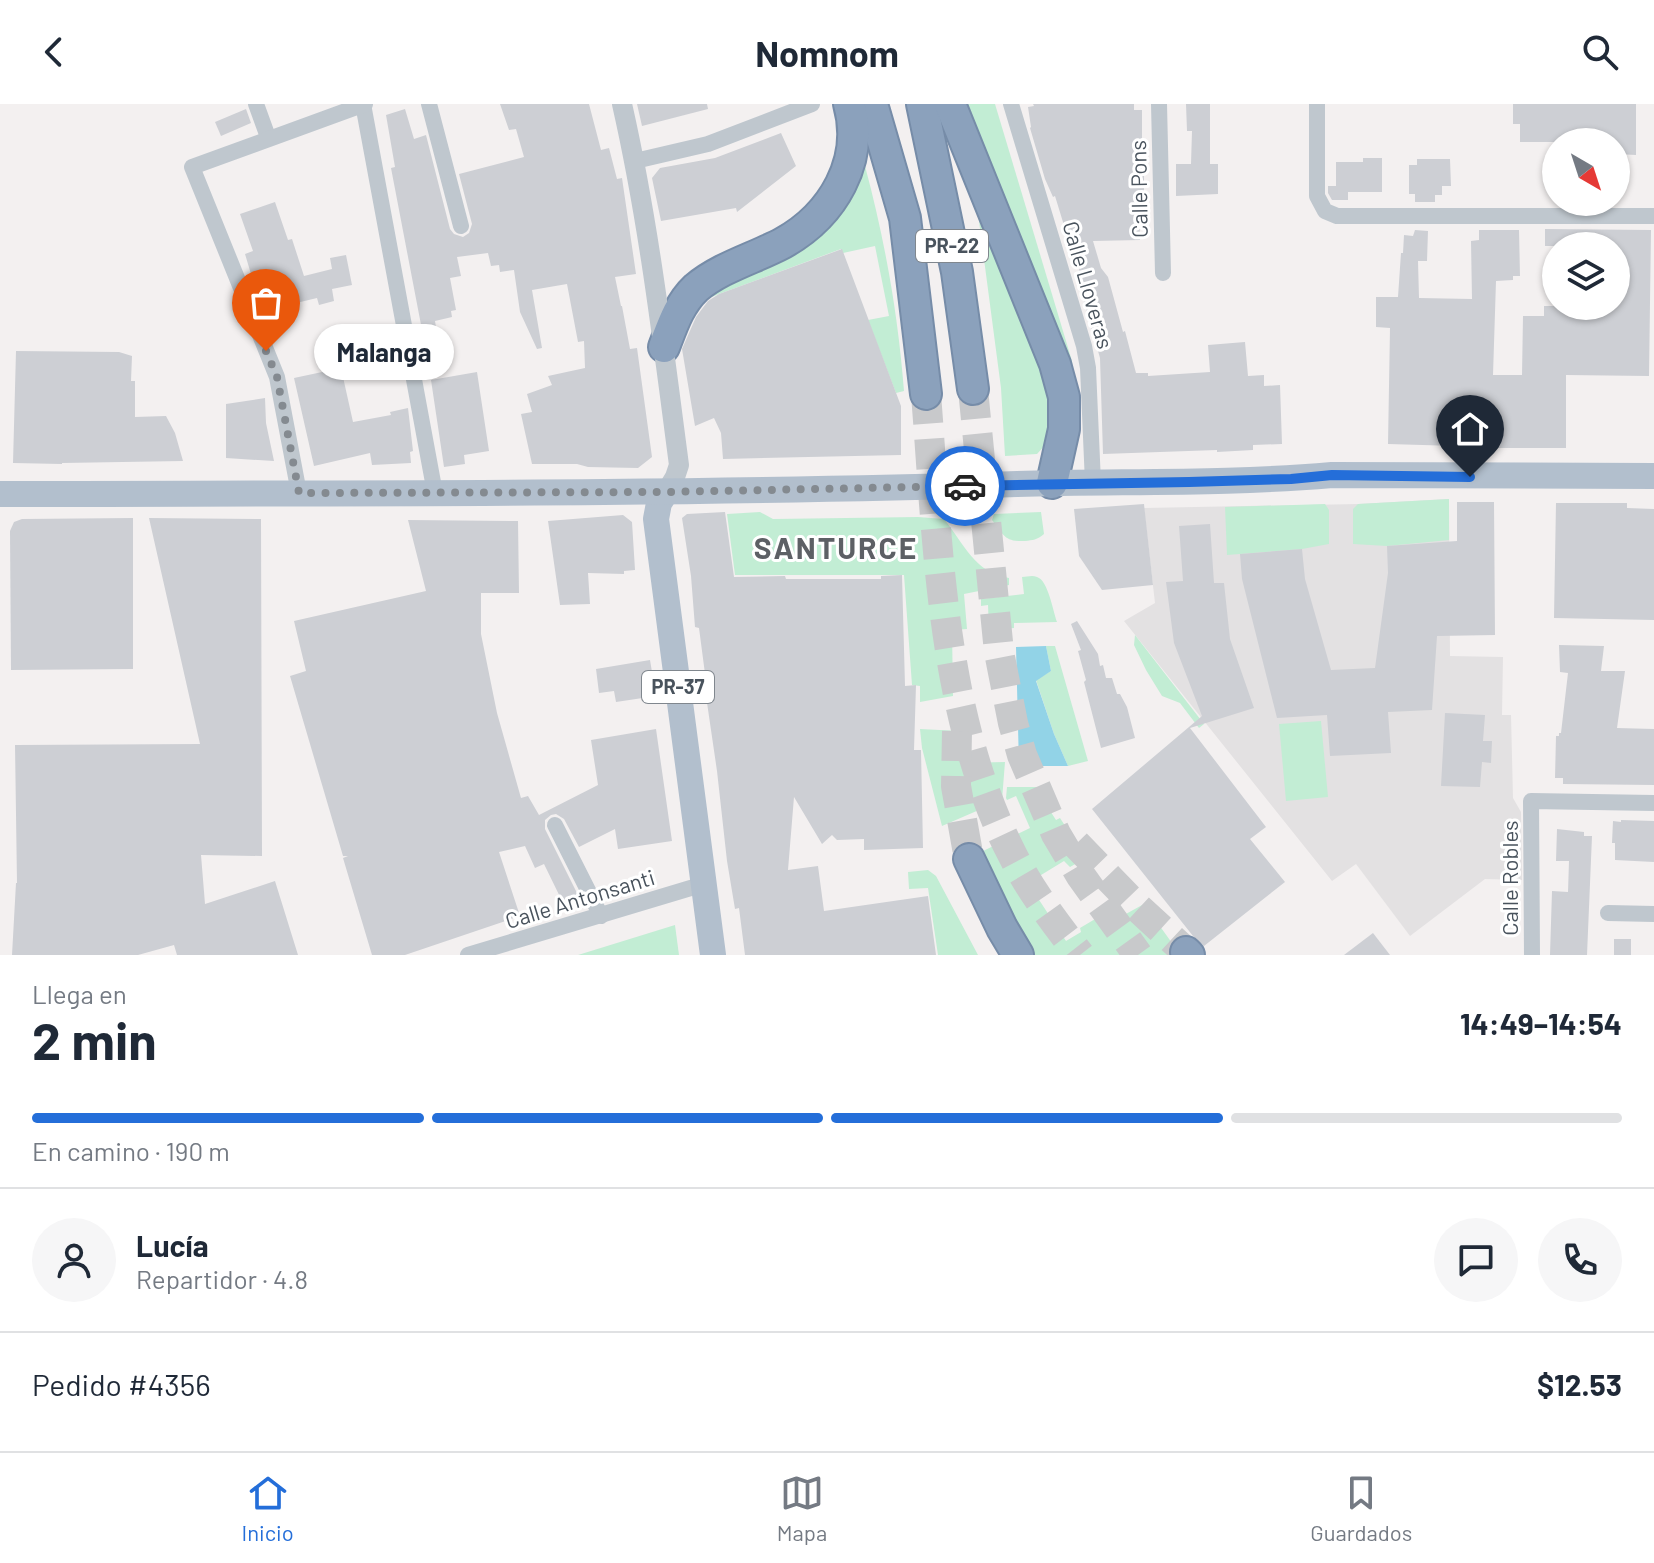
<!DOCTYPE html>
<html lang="es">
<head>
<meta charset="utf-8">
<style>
  :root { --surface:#fff; --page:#f6f6f7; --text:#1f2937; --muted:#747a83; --line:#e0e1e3; --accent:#246ed9 }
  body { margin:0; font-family:Barlow,sans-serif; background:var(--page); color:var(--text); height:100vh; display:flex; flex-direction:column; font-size:30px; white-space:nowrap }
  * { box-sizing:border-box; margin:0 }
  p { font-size:26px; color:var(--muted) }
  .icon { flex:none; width:44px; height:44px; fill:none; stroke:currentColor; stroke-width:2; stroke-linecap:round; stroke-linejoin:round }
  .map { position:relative; height:851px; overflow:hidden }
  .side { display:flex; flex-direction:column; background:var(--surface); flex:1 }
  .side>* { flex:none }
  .needle { width:52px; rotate:141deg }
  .tools { position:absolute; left:1542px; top:24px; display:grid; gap:16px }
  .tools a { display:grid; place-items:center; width:88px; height:88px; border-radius:50%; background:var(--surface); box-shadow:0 2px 6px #0004; font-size:40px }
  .pin { position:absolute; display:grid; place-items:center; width:68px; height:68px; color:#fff; margin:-82px -34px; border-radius:50% 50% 50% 0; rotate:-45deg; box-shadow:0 0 8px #0007 }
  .pin .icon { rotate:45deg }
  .courier { position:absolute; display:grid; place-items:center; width:80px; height:80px; margin:-40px; border:6px solid #246ed9; border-radius:50%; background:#fff; color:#222; box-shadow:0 2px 10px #0007 }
  .bubble { position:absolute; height:56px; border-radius:28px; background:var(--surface); box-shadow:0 2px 6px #0004; font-size:26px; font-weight:700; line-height:56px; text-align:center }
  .head em { font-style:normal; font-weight:700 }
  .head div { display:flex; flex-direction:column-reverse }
  .head { display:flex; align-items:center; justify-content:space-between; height:136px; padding:0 32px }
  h1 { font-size:52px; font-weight:700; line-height:60px }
  .bar { display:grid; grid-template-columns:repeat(4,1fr); gap:12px 8px; align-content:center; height:96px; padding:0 32px }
  .bar i { height:10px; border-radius:6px; background:var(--line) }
  .bar .on { background:var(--accent) }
  .bar p { grid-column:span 4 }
  .line { display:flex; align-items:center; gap:20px; padding:0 32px; border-top:2px solid var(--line) }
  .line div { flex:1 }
  .round { display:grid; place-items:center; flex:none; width:84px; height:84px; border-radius:42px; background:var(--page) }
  header { display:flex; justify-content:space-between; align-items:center; height:104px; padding:0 32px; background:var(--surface); font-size:36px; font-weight:700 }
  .dock { display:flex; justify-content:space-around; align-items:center; height:112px; border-top:2px solid var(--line); background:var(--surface); font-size:22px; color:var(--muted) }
  .dock a { display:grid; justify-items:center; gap:4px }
  .dock .on { color:var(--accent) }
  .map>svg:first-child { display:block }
</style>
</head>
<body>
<header><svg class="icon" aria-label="back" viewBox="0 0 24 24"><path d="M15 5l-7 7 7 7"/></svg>Nomnom<svg class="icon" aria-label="search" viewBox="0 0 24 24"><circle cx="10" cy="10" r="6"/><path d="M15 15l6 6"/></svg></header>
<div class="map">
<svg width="1654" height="851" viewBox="0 0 1654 851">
  <rect width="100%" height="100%" fill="#f3f0f0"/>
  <path fill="#e3e1e2" d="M1449 395 1450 552 1503 553 1502 611H1511L1513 694 1521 708 1522 776 1485 775 1410 832 1356 760 1332 777 1124 517 1155 499 1144 404 1358 400Z"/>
  <g fill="#c2edd4">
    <path d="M959 0H995L1072 257 1074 280Z"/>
    <path d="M859 62H865C885 137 898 210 904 287L896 289 868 216 889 212 875 142 843 149 841 145 719 190 705 196 696 204Z"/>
    <path d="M977 102 1053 290 1052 315 1047 339 1037 350 1005 352 1001 284Z"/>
    <path d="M1449 395V436L1387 442 1353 440V405L1358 400Z"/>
    <path d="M1325 400 1329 406V440L1302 445 1227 451 1225 403Z"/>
    <path d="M760 408 773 415 918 413 944 415C964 440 975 469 1009 474V481L964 490 967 525 952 526 953 592 920 598V582L912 581 904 471H735L727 410Z"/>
    <path d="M1041 408 1044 430C1037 436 1033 436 1025 437 1004 438 1004 431 992 416L994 410Z"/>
    <path d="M1022 473C1027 473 1032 471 1037 473 1048 476 1053 507 1057 518L1014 519V524L989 526 988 501 981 502V495L1024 490Z"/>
    <path d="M1135 531 1204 620 1199 624 1180 599 1162 592 1146 566 1134 541Z"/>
    <path d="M1046 542H1055L1088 657 1068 662 1054 630 1036 576 1051 567Z"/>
    <path d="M1321 617 1328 693 1286 697 1279 620Z"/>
    <path d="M920 625 960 627V659L1005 658 1002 696 942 722 922 644Z"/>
    <path d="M1007 683H1048L1056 695 1047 702 1056 716 1060 714 1086 754 1070 763 1064 757 1028 779 1066 837 1081 828 1080 824 1117 802 1124 811 1144 800 1177 846 1171 851H1032L1016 825 981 748 1030 724 1016 692 1007 696 1006 694Z"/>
    <path d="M928 766 936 772 978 851H938L928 784 909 785 908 768Z"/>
    <path d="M675 821 679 851H578Z"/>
  </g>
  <path fill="#92d3e7" d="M1046 542 1051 567 1036 577 1054 630 1068 662H1019L1016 543Z"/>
  <g fill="#cdcfd4">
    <path d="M500 0H589L601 46 609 44 617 75 622 74 636 170 615 173 621 202H622L630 245 637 244 652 353 638 364 588 363 577 360H532L521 310 532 308 527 290 552 281 548 272 585 264 584 237 578 238 567 180 532 186 542 244 537 245 520 208 514 166 500 168 499 161 491 162 488 149 457 153 461 172 450 174 456 206 451 207 452 213 435 217 436 223 422 226 391 64 395 63 386 11 405 5 414 35 426 31 450 125 454 130 463 133 469 129 472 120 459 70 524 53 516 25 509 26Z"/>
    <path d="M637 0H707L708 5 642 22Z"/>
    <path d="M1033 0H1134V6H1142V42L1146 45 1145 59H1144V94H1139L1140 136 1093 137 1101 164 1108 173 1123 228 1125 227 1136 269H1148V272L1210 268 1208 241 1245 238 1248 272 1264 271V282L1280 281 1282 340 1253 341V346L1217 348V346L1103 350 1100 254 1079 180 1083 179 1072 140 1070 141 1055 92 1053 93 1045 75 1030 24 1031 23 1028 3 1034 2Z"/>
    <path d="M1186 0H1210V60H1218V90L1176 92V60H1191L1192 27H1187Z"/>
    <path d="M1513 0H1636V51L1616 50V38H1520V20H1513Z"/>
    <path d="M246 5 251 19 221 32 215 18Z"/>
    <path d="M781 29 796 62 737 108 736 104 661 117 652 74 660 64 715 54Z"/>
    <path d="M1363 54H1382V88H1348V96H1332L1328 89V82H1336V58H1363Z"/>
    <path d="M1417 55H1450L1451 82H1442V91H1435V98H1415V90H1409V61H1417Z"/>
    <path d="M275 98 288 136 292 135 304 172 332 165 330 154 346 151 352 181 332 185 334 197 319 201 317 194 263 207 254 170H251L245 150 253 147 240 110Z"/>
    <path d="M1545 125 1651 126 1649 272 1566 271V344H1491V343L1388 340 1390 224 1376 223V193H1398L1401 149H1403L1404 131 1413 132 1415 126 1428 127 1427 157H1418L1419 194 1472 195 1471 137 1479 136V126H1519L1520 172H1513V176L1496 177 1493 271H1522L1523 212H1544V202H1616V142H1545Z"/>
    <path d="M842 145 901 302V351L723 355 721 329 714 314 695 322 682 245 696 213 708 197 719 190Z"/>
    <path d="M16 247 119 248 132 252 131 277H135V313L166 312 175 329 183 357 62 359V360L13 359Z"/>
    <path d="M341 264 353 318 391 311 390 308 408 304 413 347 410 348 411 359 372 361 370 349 314 362 294 274Z"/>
    <path d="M477 268 489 347 464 351 465 360 444 363 431 276Z"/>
    <path d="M265 294 266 319 274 357 226 354V300Z"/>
    <path d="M1457 398H1494L1495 531 1437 532 1432 606 1388 608 1391 649 1330 652 1327 611 1277 614 1242 475 1240 450 1302 445 1305 475 1331 566 1375 564 1388 469 1387 442 1457 437Z"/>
    <path d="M1556 399H1627V404L1654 405V516L1554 514Z"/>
    <path d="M1144 400 1153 481 1102 486 1079 452 1074 405Z"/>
    <path d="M725 408 734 473 785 472 786 475H881V472L902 471 905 582 916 581 914 646H921L923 744 864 746V735L837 736 832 731 822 740 794 693 788 766 818 762 824 807 928 792 936 851H745L739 804 735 805 727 757 717 667 705 585H707L699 524 695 523 691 472 682 414 687 410Z"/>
    <path d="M623 411 632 418 635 466 624 467V470L588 469 590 500 560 501 548 417Z"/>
    <path d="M133 414V565L11 566 10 427 14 418 22 415Z"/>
    <path d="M149 414 261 415 262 752 201 751 205 800 275 777 298 851H177L174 841 138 851H12L16 779H17L15 641 200 640Z"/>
    <path d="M408 416 518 417 519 489H481V530L497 609 521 694 528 692 539 711 598 681 591 636 656 625 672 737 618 745 615 725 579 743 564 715 556 710 551 711 545 716V725L580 795 564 801 544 760 535 764 525 742 499 748 520 812 405 851H372L343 754 348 752H343L290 572 306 567 294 517 426 487Z"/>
    <path d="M1210 420 1214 479H1224L1230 535 1254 604 1190 624 1266 723 1250 735 1285 778 1204 842 1193 832 1092 705 1202 612 1174 539 1166 478 1183 477 1179 422Z"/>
    <path d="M1077 517 1098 550 1100 562 1103 561 1106 574H1112L1117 590H1120L1127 603 1135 634 1101 644 1084 578 1086 576 1078 547 1081 546 1071 520Z"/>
    <path d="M1559 541 1604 542 1601 567H1625L1617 624 1654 625V681L1563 680V674H1555L1556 632H1559V629H1561L1568 569 1560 568Z"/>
    <path d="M650 556 656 592 616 598 614 587 599 589 596 565Z"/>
    <path d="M1445 609 1485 611 1483 637H1492L1491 659 1482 658 1480 683 1441 682Z"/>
    <path d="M1621 716 1654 717V758L1615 756V739H1612L1613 717 1621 718Z"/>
    <path d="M1557 725 1584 728V732H1592L1587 851H1550L1552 787 1568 788 1569 757H1556Z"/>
    <path d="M1373 829 1390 851H1344Z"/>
    <rect x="1614" y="835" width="17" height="16"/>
  </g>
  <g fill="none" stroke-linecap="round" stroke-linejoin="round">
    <g stroke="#c8c9cb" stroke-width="30" stroke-dasharray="30 15" stroke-linecap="butt">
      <path d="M973 285 999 548 1013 619 1022 651 1056 730 1081 772 1138 851"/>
      <path d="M926 290C938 442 941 612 1012 750 1030 786 1055 819 1080 851"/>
      <path d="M957 627 956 682 969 755"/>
      <path d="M1076 740 1137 803 1186 848"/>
    </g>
    <defs>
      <g id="motorway">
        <path d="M872 0 905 114 926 290"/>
        <path d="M922 0 957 168 973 285"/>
        <path d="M950 0 1055 260 1064 293V325L1052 379"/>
        <path d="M664 243C672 222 679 200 696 184 721 163 755 154 783 139 833 111 865 57 849 0"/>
        <path d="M969 755 1002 824 1018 851"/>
        <path d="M1186 848 1189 851"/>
      </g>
    </defs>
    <use href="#motorway" stroke="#768ca8" stroke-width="34"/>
    <g stroke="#bfc7ce" stroke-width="16">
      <path d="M256 0 268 33"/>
      <path d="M363 0 435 389"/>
      <path d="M429 0 461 122"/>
      <path d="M1011 0 1084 242 1088 264 1093 379"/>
      <path d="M1159 0 1163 169"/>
      <path d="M1317 0V92L1325 107 1337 112H1654"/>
      <path d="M635 57 708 40 812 0"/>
      <path d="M299 389 277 273 192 63 365 0"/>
      <path d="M555 721 601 812"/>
      <path d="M1608 809 1654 810"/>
      <path d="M468 851 704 780"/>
      <path d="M1532 851 1531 697 1654 699"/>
    </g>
    <path stroke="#bfc7ce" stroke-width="20" d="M622 0C649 119 663 240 679 361L675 373 666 388"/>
    <g stroke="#b2bfcd" stroke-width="26">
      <path d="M666 388 659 399 656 415 713 851"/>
      <path d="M0 390C339 389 678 391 1017 380 1122 377 1227 380 1332 371L1654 372"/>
    </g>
    <use href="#motorway" stroke="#8ba1bc" stroke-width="30"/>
  </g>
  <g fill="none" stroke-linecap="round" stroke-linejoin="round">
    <path stroke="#848a90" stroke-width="8" stroke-dasharray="0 14.4" d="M266 247 277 273 299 389 666 388 965 382"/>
    <path stroke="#246ed9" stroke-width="10" d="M965 382 1189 378 1291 375 1332 371 1470 373"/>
  </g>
  <g text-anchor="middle" stroke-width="6" stroke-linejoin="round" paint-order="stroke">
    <g fill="#fff" stroke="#80878e" stroke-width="2">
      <rect x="916" y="126" width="72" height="32" rx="6"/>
      <rect x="642" y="567" width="72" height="32" rx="6"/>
    </g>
    <g font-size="20" font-weight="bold" fill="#49535d">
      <text x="952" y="149">PR-22</text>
      <text x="678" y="590">PR-37</text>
    </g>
    <g font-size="22" fill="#49535d" stroke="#fff">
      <text transform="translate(1139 85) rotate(-91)" y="8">Calle Pons</text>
      <text transform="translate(1088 181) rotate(74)" y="8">Calle Lloveras</text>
      <text transform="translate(1510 774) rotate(-90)" y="8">Calle Robles</text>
      <text transform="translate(580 795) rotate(-17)" y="8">Calle Antonsanti</text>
    </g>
    <g font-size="30" font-weight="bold" letter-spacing="2" fill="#5d6065" stroke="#fff">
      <text x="836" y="455">SANTURCE</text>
    </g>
  </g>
</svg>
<div class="tools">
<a><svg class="needle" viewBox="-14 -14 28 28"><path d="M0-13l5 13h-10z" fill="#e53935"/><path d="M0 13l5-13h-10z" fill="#747a83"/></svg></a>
<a><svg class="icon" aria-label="layers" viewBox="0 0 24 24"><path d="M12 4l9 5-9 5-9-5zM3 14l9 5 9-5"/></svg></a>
</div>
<div class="pin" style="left:266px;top:247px;background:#ea580c"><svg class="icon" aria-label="bag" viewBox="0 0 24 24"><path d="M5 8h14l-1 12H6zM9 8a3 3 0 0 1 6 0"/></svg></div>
<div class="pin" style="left:1470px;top:373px;background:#1f2937"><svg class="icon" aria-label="home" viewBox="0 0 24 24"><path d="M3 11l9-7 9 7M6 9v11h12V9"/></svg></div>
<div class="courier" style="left:965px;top:382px"><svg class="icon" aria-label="car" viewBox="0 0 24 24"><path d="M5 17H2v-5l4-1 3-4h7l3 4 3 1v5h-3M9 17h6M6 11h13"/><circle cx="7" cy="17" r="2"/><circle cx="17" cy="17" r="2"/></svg></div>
<div class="bubble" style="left:314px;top:220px;width:140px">Malanga</div>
</div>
<section class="side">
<div class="head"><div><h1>2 min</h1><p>Llega en</p></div><em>14:49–14:54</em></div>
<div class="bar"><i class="on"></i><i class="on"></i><i class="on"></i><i></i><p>En camino · 190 m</p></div>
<div class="line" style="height:144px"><a class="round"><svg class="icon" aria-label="person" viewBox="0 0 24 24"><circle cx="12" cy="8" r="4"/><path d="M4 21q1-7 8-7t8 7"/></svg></a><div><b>Lucía</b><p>Repartidor · 4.8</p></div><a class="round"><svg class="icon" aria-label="chat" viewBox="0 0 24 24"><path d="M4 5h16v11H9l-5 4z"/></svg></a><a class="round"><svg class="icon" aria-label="phone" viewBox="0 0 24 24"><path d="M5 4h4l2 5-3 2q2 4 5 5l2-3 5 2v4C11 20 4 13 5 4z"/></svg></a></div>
<div class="line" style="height:104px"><div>Pedido #4356</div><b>$12.53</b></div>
</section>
<nav class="dock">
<a class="on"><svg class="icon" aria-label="home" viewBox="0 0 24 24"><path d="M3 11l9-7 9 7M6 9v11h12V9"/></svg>Inicio</a>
<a><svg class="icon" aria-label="map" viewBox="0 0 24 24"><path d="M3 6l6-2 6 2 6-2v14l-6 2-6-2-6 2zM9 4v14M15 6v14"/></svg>Mapa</a>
<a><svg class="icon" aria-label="saved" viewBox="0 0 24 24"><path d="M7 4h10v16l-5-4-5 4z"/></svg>Guardados</a>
</nav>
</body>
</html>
